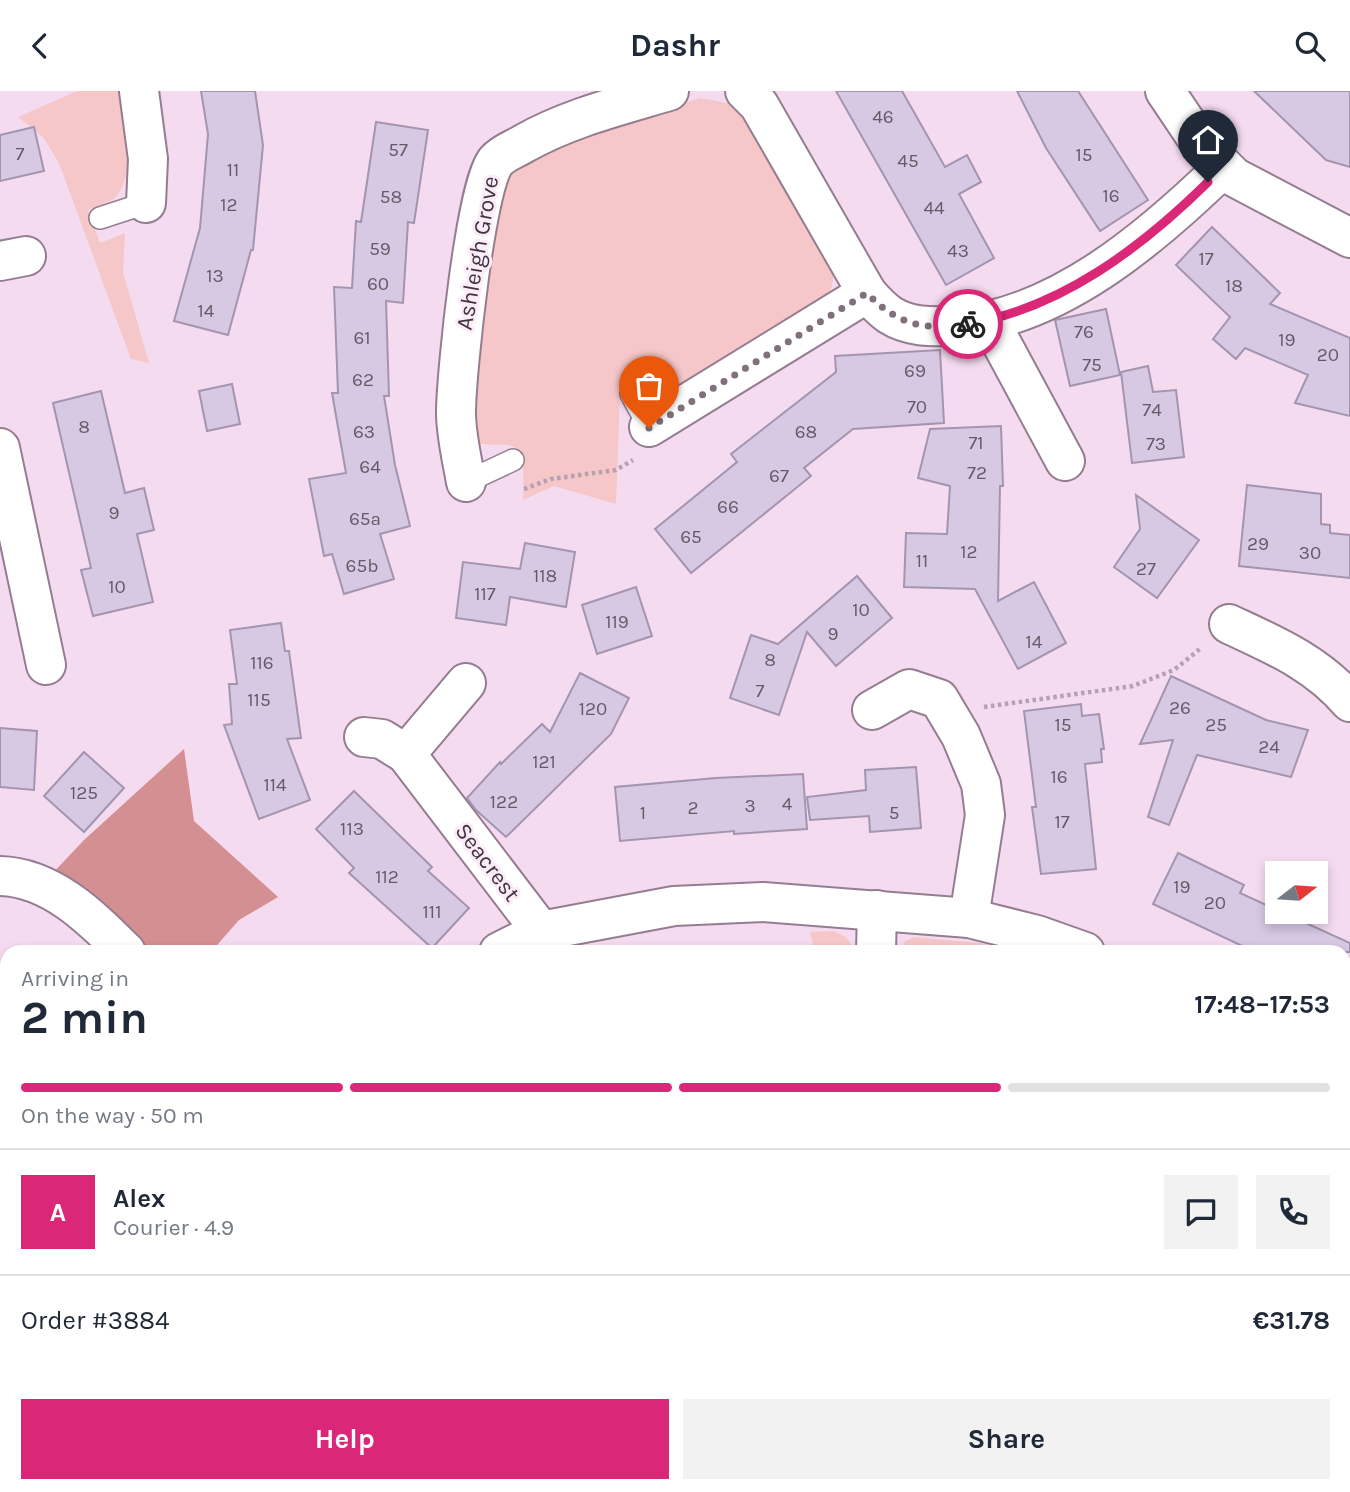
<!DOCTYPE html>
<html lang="en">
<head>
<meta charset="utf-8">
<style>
  :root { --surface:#fff; --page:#f2f2f3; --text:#1f2937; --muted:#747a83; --line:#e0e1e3; --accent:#db2777 }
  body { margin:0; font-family:Karla,sans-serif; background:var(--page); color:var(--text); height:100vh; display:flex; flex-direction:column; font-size:26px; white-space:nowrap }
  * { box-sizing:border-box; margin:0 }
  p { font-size:23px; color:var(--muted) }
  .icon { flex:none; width:38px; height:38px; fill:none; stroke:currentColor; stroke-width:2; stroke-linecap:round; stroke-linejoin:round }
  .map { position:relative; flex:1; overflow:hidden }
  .drawer { position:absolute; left:0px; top:854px; width:1351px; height:548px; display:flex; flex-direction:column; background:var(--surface); border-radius:21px 21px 0 0; box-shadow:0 4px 10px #0003 }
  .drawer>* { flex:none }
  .needle { width:46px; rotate:73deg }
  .fabs { position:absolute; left:1265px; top:770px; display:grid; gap:14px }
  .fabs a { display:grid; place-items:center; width:63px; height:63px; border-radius:0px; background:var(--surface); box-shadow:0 4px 10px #0003; font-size:35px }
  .pin { position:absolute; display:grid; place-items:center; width:60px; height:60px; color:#fff; margin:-72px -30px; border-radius:50% 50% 50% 0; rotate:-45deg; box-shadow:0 0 7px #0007 }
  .pin .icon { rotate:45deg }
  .courier { position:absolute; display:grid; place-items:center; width:70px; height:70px; margin:-35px; border:5px solid #db2777; border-radius:50%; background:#fff; color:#222; box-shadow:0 2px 9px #0007 }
  .headline em { font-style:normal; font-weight:700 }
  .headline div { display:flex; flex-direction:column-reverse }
  .headline { display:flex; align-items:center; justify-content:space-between; height:119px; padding:0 21px }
  h1 { font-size:46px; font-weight:700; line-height:52px }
  .bar { display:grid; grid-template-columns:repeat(4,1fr); gap:10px 7px; align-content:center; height:84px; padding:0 21px }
  .bar i { height:9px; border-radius:5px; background:var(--line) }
  .bar .active { background:var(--accent) }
  .bar p { grid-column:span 4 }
  .line { display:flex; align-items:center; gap:18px; padding:0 21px; border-top:2px solid var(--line) }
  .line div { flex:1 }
  .round { display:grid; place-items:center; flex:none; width:74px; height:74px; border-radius:0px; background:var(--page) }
  .cta { display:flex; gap:14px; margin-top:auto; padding:14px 21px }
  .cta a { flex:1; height:80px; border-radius:0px; background:var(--accent); color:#fff; font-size:28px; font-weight:700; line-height:80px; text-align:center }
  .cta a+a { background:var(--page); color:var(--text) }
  header { display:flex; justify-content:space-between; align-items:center; height:91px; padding:0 21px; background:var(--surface); font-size:32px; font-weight:700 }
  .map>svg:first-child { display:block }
</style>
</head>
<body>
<header><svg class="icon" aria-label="back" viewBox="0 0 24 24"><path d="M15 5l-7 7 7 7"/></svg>Dashr<svg class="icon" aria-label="search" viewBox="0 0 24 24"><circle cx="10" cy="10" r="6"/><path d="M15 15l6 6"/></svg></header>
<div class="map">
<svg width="1350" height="1401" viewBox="0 0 1350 1401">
  <rect width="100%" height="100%" fill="#f5dbf0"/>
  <g fill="#f6c7c8">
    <path d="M77 0H124L132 32 129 77 122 97 114 108 88 119 100 152 125 142 123 181 149 272 131 268 59 72 43 46 18 26Z"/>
    <path d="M700 7 732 13 742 19 835 178 831 199 826 211 668 308 652 305 641 291 620 302 616 413 554 395 523 409C523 396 527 359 512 355 501 352 489 355 477 352L469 312 500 105 509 81 527 65Z"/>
    <path d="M833 840 846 846 857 861H815L810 841Z"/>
    <path d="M914 846 980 852 1015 861H900L905 850Z"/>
    <path d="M0 1348 7 1357V1395H773L775 1401H0Z"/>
  </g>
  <path fill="#d38f91" d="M184 658 194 730 278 806 239 829 211 861H145L106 821 51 784 84 749Z"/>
  <g fill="#d7c8e4" stroke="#a395af" stroke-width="2">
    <path d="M201 0H255L263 54 253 159H251L228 244 174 230 200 137 208 43Z"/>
    <path d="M836 0H902L945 76 967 64 981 91 959 103 994 167 946 194Z"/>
    <path d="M1017 0H1078L1148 109 1100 140 1046 57Z"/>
    <path d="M1254 0H1350V76L1326 69Z"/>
    <path d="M376 31 428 39 414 132 408 131 403 212 386 210 389 305H384L395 374 410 435 380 443 394 488 344 503 332 463 324 465 309 388 346 382 332 302H338L334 196 352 197 356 130 361 131Z"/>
    <path d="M34 36 44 80 0 90V44Z"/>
    <path d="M1212 136 1280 202 1270 213 1350 247V325L1295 312 1308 284 1245 257 1236 268 1213 248 1230 226 1176 174Z"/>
    <path d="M1106 218 1120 284 1070 295 1055 229Z"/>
    <path d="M940 259 944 332 853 338 804 377 811 385 691 482 655 438 737 371 731 363 836 281 835 265Z"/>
    <path d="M1148 275 1153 301 1176 299 1184 366 1132 372 1121 281Z"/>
    <path d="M232 293 240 333 207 340 199 300Z"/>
    <path d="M101 300 125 402 144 397 154 439 137 443 153 511 93 525 81 479 91 477 53 312Z"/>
    <path d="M1001 335 1003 395H1000L998 510 1034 491 1066 552 1018 578 975 498 904 496 906 442 947 443 950 395 918 387 930 338Z"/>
    <path d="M1247 394 1321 403V433L1330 434V442L1350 444V487L1239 475Z"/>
    <path d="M1136 404 1199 449 1157 507 1114 476 1140 438Z"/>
    <path d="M525 452 575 461 566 516 510 506 506 534 456 527 463 471 520 478Z"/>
    <path d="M857 485 892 527 836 575 807 541 779 624 730 607 751 544 778 553Z"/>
    <path d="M636 496 652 545 597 563 582 514Z"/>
    <path d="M281 532 285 560H289L301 647 287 648 310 709 259 728 224 634 232 633 229 593H237L230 539Z"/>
    <path d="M580 582 629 607 611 643 506 746 476 719 467 707 500 671 501 673 542 633 550 641Z"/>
    <path d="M1171 585 1266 629 1308 639 1291 686 1197 664 1169 734 1148 726 1173 649 1140 653Z"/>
    <path d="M1081 613 1082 625 1099 623 1104 658H1101L1102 671 1085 673 1096 778 1041 783 1032 716H1036L1024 620Z"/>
    <path d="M0 637 37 640 34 699 0 696Z"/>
    <path d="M84 661 124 697 84 741 44 705Z"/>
    <path d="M916 676 921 737 870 741 869 725 810 729 807 706 866 699 865 679Z"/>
    <path d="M803 683 807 738 734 743V740L620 750 615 696 716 687Z"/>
    <path d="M354 700 432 776 428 780 469 817 432 857 349 782 354 777 316 738Z"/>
    <path d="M1178 762 1244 794 1240 802 1350 852V861H1255L1153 813Z"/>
  </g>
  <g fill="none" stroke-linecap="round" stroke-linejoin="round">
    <defs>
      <g id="lane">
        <path d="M100 127 146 112"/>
        <path d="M631 303 649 336"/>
        <path d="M466 391 513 369"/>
      </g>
      <g id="street">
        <path d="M139 0 148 68 146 112"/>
        <path d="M745 0 759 14 867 202C874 210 881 218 890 224 909 236 931 236 952 235 1056 229 1152 146 1223 77"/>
        <path d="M1165 0 1200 52 1234 86 1350 147"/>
        <path d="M0 170 26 165"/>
        <path d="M989 229 1065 370"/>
        <path d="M649 336 867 202"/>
        <path d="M0 357 46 574"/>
        <path d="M466 391C462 368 456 344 456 322 456 284 476 91 496 70 503 62 515 58 523 53 569 27 619 15 669 0"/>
        <path d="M1229 533C1274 554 1317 572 1350 611"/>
        <path d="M872 619 909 598 939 608 961 645 981 693 985 724 969 827"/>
        <path d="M364 646 382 648 406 663 541 840"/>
        <path d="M406 663 466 592"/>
        <path d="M0 785C51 786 92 827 126 861"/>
        <path d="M499 861 541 840 674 815 763 811 969 827 1037 844 1085 861"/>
        <path d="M876 861 877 819"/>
        <path d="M1344 939 1350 927"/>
        <path d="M1344 995 1350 998"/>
        <path d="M0 1206 7 1199"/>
        <path d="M1344 1278 1350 1275"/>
        <path d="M1271 1401 1273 1395"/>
      </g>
    </defs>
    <use href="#lane" stroke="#957d91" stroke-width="24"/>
    <use href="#street" stroke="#957d91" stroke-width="42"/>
    <g stroke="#b6a1b2" stroke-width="4.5" stroke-dasharray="3.5 3.5" stroke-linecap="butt">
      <path d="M524 398 551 388 616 379 633 369"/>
      <path d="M984 616 1133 595 1174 579 1201 557"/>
      <path d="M140 1395 142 1401"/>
      <path d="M746 1395 748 1401"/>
      <path d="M991 1395V1401"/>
      <path d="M4 1401 19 1395"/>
    </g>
    <use href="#lane" stroke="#fff" stroke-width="21"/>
    <use href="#street" stroke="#fff" stroke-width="38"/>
  </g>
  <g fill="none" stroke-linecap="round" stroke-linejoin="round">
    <path stroke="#7f707c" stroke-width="7" stroke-dasharray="0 12.6" d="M649 337 867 202C897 234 925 240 968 233"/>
    <path stroke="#db2777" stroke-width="9" d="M968 233C1062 217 1142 156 1208 91"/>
  </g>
  <g text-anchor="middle" stroke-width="6" stroke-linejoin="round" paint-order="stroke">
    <g font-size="19" fill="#665a68">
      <text x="883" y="32">46</text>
      <text x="398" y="65">57</text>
      <text x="20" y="69">7</text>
      <text x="1084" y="70">15</text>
      <text x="908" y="76">45</text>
      <text x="233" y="85">11</text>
      <text x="1111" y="111">16</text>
      <text x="391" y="112">58</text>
      <text x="229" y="120">12</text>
      <text x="934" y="123">44</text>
      <text x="380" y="164">59</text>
      <text x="958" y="166">43</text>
      <text x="1206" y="174">17</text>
      <text x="215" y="191">13</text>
      <text x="378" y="199">60</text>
      <text x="1234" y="201">18</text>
      <text x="206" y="226">14</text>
      <text x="1084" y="247">76</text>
      <text x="362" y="253">61</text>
      <text x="1287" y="255">19</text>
      <text x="1328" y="270">20</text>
      <text x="1092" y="280">75</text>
      <text x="915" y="286">69</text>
      <text x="363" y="295">62</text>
      <text x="917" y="322">70</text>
      <text x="1152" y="325">74</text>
      <text x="84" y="342">8</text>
      <text x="364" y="347">63</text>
      <text x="806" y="347">68</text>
      <text x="976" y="358">71</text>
      <text x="1156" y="359">73</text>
      <text x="370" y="382">64</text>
      <text x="977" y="388">72</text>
      <text x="779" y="391">67</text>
      <text x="728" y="422">66</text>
      <text x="114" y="428">9</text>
      <text x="365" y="434">65a</text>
      <text x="691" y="452">65</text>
      <text x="1258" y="459">29</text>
      <text x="969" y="467">12</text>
      <text x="1310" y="468">30</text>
      <text x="922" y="476">11</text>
      <text x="362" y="481">65b</text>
      <text x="1146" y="484">27</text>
      <text x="545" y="491">118</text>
      <text x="117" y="502">10</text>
      <text x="485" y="509">117</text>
      <text x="861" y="525">10</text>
      <text x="617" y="537">119</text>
      <text x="833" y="549">9</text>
      <text x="1034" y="557">14</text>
      <text x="770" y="575">8</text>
      <text x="262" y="578">116</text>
      <text x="760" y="606">7</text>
      <text x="259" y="615">115</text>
      <text x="1180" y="623">26</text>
      <text x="593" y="624">120</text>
      <text x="1063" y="640">15</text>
      <text x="1216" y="640">25</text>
      <text x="1269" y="662">24</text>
      <text x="544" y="677">121</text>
      <text x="1059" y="692">16</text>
      <text x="275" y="700">114</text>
      <text x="84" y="708">125</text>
      <text x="504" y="717">122</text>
      <text x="787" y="719">4</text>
      <text x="750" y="721">3</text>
      <text x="693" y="723">2</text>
      <text x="643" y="728">1</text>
      <text x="894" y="728">5</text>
      <text x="1062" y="737">17</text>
      <text x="352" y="744">113</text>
      <text x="387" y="792">112</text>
      <text x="1182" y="802">19</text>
      <text x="1215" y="818">20</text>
      <text x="432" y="827">111</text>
    </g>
    <g font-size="23" fill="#40363e" stroke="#fcecf9">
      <text transform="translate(477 162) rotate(-80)" y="8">Ashleigh Grove</text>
      <text transform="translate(488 771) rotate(53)" y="8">Seacrest</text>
    </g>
  </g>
</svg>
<div class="fabs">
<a><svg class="needle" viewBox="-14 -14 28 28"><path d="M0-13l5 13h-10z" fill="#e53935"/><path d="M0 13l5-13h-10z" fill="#747a83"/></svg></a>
</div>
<div class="pin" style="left:649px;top:337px;background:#ea580c"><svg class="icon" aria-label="bag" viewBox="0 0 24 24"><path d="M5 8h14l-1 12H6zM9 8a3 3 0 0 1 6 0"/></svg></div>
<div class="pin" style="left:1208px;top:91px;background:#1f2937"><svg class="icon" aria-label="home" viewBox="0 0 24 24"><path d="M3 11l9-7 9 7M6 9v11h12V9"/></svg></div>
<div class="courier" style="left:968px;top:233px"><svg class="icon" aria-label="bike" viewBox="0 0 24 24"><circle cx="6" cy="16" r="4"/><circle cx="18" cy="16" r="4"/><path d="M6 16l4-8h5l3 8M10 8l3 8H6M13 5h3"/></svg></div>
<section class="drawer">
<div class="headline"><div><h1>2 min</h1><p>Arriving in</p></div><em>17:48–17:53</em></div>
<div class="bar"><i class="active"></i><i class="active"></i><i class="active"></i><i></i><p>On the way · 50 m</p></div>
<div class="line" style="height:126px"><b class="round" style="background:var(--accent);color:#fff">A</b><div><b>Alex</b><p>Courier · 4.9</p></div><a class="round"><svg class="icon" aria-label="chat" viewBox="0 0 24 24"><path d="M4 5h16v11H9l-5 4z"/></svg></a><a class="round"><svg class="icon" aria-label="phone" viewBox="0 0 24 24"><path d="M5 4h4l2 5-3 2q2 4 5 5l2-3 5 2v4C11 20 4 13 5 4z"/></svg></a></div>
<div class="line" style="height:91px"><div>Order #3884</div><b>€31.78</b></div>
<div class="cta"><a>Help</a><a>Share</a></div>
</section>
</div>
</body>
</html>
